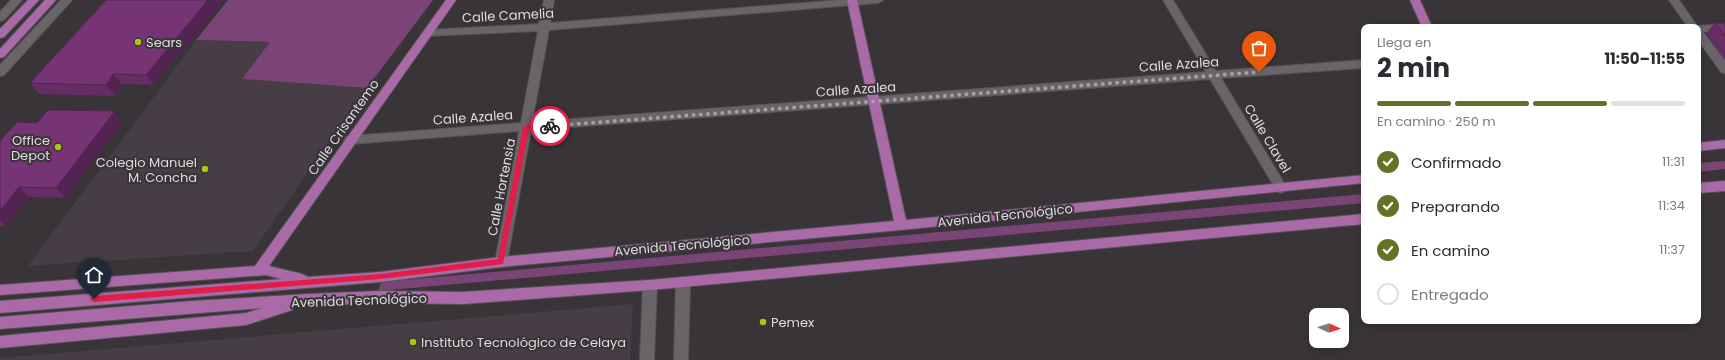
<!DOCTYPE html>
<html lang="es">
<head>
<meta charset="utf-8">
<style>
  :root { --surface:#fff; --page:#f7f7f7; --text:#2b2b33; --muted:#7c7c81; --line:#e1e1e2; --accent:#657125 }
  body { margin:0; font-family:Poppins,sans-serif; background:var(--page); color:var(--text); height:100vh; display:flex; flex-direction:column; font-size:15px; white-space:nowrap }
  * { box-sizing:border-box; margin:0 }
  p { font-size:13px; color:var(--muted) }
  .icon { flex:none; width:22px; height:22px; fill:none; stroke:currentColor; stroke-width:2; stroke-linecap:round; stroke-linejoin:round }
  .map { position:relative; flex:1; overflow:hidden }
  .drawer { position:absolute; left:1361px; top:24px; width:340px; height:300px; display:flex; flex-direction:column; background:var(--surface); border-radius:8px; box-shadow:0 2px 6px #0003 }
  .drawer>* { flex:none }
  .needle { width:26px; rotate:93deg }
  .tools { position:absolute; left:1309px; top:308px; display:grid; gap:8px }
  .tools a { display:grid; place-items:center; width:40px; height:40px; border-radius:8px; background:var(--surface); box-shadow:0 2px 6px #0003; font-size:20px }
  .pin { position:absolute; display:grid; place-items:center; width:34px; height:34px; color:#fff; margin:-41px -17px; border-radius:50% 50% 50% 0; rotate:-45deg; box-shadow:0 0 4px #0007 }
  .pin .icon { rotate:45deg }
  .courier { position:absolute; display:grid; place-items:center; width:40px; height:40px; margin:-20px; border:3px solid #e11d48; border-radius:50%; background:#fff; color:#222; box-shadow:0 1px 5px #0007 }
  .summary em { font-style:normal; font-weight:700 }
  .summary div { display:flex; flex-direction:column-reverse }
  .summary { display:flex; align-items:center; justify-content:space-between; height:68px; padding:0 16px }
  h1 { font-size:26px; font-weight:700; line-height:30px }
  .bar { display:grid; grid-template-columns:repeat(4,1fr); gap:6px 4px; align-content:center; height:48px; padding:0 16px }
  .bar i { height:5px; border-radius:3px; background:var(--line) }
  .bar .current { background:var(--accent) }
  .bar p { grid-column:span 4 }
  ol { padding:0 16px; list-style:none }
  li { display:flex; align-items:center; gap:12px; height:44px }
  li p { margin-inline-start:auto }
  li .icon { padding:4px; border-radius:50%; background:var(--accent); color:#fff; stroke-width:4 }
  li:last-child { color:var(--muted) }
  li i { width:22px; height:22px; border:2px solid var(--line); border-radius:50% }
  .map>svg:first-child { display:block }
</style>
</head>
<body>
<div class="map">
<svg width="1725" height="360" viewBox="0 0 1725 360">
  <rect width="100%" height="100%" fill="#383438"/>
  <g fill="#463d45">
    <path d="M196 40 271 42 242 79 367 88 253 251 28 266Z"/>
    <path d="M633 304 630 360H0V358Z"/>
  </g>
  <g fill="#7a4477">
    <path d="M228 0H433L367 88 242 79 270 42 196 40Z"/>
    <path d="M1725 161V169L1698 172V163Z"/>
    <path d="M1364 194V203L378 291 381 282Z"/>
  </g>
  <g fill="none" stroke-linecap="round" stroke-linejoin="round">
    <defs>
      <g id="minor">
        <path d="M11 0H22L4 20 0 21V12Z"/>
        <path d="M61 0H72L4 75 0 76V65Z"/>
        <path d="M544 0H554L550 23 840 0H883L878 3 549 30 532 122 1206 72 1163 0H1173L1216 71 1364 60V68L1221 78 1287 188 1285 191 1281 193 1277 191 1210 79 531 130 507 262 506 266 501 267 496 266 495 262 519 131 350 144 346 143 344 140 346 137 350 136 521 123 538 31 427 36 422 33 427 30 539 24Z"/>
        <path d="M1669 0H1679L1697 26 1725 24V30L1703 32 1725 61V73L1721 72 1698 40V27H1688Z"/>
        <path d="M683 277 688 278 690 282 688 360H674L676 282 678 278Z"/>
        <path d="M650 280 655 281 657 285 654 360H640L643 285 645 281Z"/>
      </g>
      <g id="major">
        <path d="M28 0H39L4 37 0 38V29Z"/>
        <path d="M45 0H56L4 57 0 58V49Z"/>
        <path d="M446 0H456L269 266 302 274 308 277 380 272 501 257 894 221 847 0H857L906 220 1364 175V183L901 230 501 267 380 282 0 313V301L282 279 266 275 0 295V285L255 266Z"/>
        <path d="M1410 0H1420L1432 27H1422Z"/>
        <path d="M1725 140V148L1698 151V143Z"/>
        <path d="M1725 181V191L1698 193V183Z"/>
        <path d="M1364 214V224L650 290 463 304 380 303 294 306 292 310 246 325 0 348V336L246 313 262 308 0 329V317L192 301 308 294 380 291 463 292 650 280Z"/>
      </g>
    </defs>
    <use href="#minor" stroke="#555255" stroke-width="2"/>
    <use href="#major" stroke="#555255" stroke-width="2"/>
    <use href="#minor" fill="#696468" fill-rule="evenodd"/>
    <use href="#major" fill="#aa69a7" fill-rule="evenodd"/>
  </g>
  <g fill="#662d65">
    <path d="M106 0H224L154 85 122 84 115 96 39 94 30 83Z"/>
    <path d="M1715 23H1725V60L1706 33Z"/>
    <path d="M123 121 66 198 29 197 6 226H0V141Z"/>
  </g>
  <g fill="#532452">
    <path d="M208 0H224L154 85 146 75Z"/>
    <path d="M113 74 122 84 115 96 106 85Z"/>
    <path d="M115 111 123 121 66 198 56 188Z"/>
    <path d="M19 187 29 197 6 226 0 221V211Z"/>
  </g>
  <g fill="#773475" stroke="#532452">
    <path d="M106 0H208L146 75 113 74 106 85 30 83Z"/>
    <path d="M1715 23H1725V36Z"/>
    <path d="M48 110 115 111 56 188 19 187 0 211V141L17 122 37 123Z"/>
  </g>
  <path fill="#e11d48" d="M550 123 553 126 552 127 529 129 503 264 380 279 94 302 90 299 94 296 380 274 498 259 523 127 526 125Z"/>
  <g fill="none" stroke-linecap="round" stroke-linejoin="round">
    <path stroke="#a5a1a5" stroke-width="4" stroke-dasharray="0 7.2" d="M550 126 1259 72"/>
  </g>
  <g fill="#acc613" stroke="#383438" stroke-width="1.5">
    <circle cx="138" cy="42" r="4"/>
    <circle cx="58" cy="147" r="4"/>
    <circle cx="205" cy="169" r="4"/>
    <circle cx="763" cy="322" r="4"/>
    <circle cx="413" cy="342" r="4"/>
  </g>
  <g text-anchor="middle" stroke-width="4" stroke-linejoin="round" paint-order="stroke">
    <g font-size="13" fill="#dfdcdf" stroke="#383438">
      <text transform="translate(508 15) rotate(-3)" y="5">Calle Camelia</text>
      <text transform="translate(1179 64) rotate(-4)" y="5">Calle Azalea</text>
      <text transform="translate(856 89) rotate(-4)" y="5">Calle Azalea</text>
      <text transform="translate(473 117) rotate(-4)" y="5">Calle Azalea</text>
      <text transform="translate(343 127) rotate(-55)" y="5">Calle Crisantemo</text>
      <text transform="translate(1268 138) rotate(59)" y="5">Calle Clavel</text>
      <text transform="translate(501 187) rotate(-79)" y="5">Calle Hortensia</text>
      <text transform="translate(1005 215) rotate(-6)" y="5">Avenida Tecnológico</text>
      <text transform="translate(682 245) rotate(-5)" y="5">Avenida Tecnológico</text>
      <text transform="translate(359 300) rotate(-2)" y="5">Avenida Tecnológico</text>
    </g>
    <g font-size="13" fill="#dfdcdf" stroke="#383438" text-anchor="start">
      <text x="146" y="47">Sears</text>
      <text x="50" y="145" text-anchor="end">Office<tspan x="50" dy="15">Depot</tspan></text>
      <text x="197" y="167" text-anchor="end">Colegio Manuel<tspan x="197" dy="15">M. Concha</tspan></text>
      <text x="771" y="327">Pemex</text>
      <text x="421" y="347">Instituto Tecnológico de Celaya</text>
    </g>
  </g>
</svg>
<div class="tools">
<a><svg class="needle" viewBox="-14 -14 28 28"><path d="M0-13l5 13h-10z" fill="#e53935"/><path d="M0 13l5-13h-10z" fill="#7c7c81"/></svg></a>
</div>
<div class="pin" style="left:1259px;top:72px;background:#ea580c"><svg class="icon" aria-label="bag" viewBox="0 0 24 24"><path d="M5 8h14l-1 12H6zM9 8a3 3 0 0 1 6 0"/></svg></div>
<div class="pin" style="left:94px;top:299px;background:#1f2937"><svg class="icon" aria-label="home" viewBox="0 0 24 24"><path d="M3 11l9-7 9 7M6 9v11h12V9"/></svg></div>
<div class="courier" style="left:550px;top:126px"><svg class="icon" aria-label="bike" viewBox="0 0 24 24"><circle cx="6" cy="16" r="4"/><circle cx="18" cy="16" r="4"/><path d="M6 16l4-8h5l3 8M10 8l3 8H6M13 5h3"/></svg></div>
<section class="drawer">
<div class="summary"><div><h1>2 min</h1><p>Llega en</p></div><em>11:50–11:55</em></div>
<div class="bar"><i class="current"></i><i class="current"></i><i class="current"></i><i></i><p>En camino · 250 m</p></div>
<ol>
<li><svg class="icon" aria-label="check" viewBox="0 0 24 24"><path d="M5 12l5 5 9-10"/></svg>Confirmado<p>11:31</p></li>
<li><svg class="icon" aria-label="check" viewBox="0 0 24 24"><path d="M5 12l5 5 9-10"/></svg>Preparando<p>11:34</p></li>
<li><svg class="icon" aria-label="check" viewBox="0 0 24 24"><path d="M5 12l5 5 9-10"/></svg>En camino<p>11:37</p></li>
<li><i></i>Entregado</li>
</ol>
</section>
</div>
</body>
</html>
